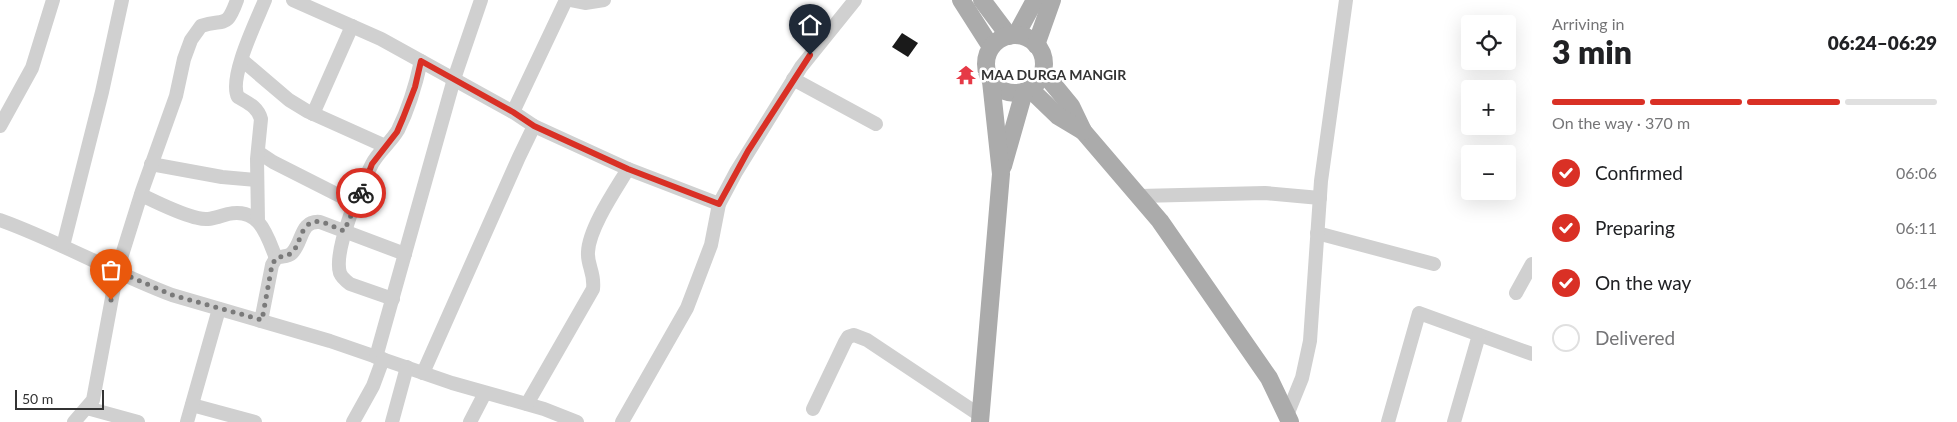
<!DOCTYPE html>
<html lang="en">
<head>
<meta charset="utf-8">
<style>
  :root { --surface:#fff; --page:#f2f2f2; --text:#202124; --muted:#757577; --line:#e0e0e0; --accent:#d93025 }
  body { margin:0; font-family:Lato,sans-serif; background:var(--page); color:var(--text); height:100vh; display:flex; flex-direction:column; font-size:19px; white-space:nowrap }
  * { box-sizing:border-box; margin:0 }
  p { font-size:16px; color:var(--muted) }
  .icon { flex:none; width:28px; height:28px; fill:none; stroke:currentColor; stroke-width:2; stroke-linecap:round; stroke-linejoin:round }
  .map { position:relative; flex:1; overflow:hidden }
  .panel { display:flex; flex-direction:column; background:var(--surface); width:425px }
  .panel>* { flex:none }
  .controls { position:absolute; left:1461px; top:15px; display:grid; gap:10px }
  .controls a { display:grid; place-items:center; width:55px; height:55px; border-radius:5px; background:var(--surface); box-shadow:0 5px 20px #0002; font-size:25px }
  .scale { position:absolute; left:15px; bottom:12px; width:89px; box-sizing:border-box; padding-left:5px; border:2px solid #333; border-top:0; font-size:14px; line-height:18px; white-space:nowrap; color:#333; -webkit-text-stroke:4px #fff; paint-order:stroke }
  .pin { position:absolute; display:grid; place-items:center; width:42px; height:42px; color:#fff; margin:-51px -21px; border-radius:50% 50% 50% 0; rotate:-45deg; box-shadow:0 0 5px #0007 }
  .pin .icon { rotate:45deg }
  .courier { position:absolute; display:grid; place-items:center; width:50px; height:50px; margin:-25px; border:4px solid #d93025; border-radius:50%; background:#fff; color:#222; box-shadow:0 1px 6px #0007 }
  .headline em { font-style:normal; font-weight:800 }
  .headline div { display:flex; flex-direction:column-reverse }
  .headline { display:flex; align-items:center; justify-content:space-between; height:85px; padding:0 20px }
  h1 { font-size:32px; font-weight:800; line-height:38px }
  .bar { display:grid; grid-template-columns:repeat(4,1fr); gap:8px 5px; align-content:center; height:60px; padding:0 20px }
  .bar i { height:6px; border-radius:4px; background:var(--line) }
  .bar .active { background:var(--accent) }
  .bar p { grid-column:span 4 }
  ol { padding:0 20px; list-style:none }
  li { display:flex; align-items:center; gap:15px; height:55px }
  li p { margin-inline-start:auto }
  li .icon { padding:5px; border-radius:50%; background:var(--accent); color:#fff; stroke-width:4 }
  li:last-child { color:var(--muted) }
  li i { width:28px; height:28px; border:2px solid var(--line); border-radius:50% }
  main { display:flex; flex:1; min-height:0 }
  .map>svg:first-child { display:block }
</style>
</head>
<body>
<main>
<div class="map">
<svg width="1532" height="422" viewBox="0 0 1532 422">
  <rect width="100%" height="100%" fill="#fff"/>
  <path fill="#1a1a1a" d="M902 33 918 43 908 57 892 47Z"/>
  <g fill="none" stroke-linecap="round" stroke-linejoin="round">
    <g stroke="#d0d0d0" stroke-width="14">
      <path d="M293 0 381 39 513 112 534 126 628 169 719 204"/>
      <path d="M570 0 585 3 604 0"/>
      <path d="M242 60 289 100 307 111 385 146"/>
      <path d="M793 79 876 124"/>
      <path d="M513 112 566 0"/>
      <path d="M313 114 352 26"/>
      <path d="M0 126 32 68 53 0"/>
      <path d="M258 152 273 162 356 204"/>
      <path d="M151 164 222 177 257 180"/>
      <path d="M141 195C159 203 179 214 198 218 209 221 217 217 228 214 260 207 267 236 276 258"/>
      <path d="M1139 196 1265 193 1320 198"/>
      <path d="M0 220C59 241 113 273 172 295L330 341 452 383 544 409 577 422"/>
      <path d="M258 221 257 159 261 119C258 107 248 103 238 97 228 78 257 20 265 0"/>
      <path d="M1317 233 1434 264"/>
      <path d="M63 246 102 92 122 0"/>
      <path d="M1516 293 1532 264"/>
      <path d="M393 299 350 284C346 281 342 278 340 273 333 251 361 185 372 164 379 151 391 142 398 130 409 108 416 84 421 61"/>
      <path d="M261 321 272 265 276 258C282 256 288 257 292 253 303 242 300 220 320 222L405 254"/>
      <path d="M376 357 454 79 481 0"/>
      <path d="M423 373 519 157 534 126"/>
      <path d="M527 404 593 289C595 272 587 266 588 252 589 228 616 189 628 169"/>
      <path d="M192 405 255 422"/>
      <path d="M87 408 138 422"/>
      <path d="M813 409 845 342 848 337 854 335 867 340 981 416"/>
      <path d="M1287 415 1302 378 1310 341 1321 181 1346 0"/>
      <path d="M74 422 93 400 117 271 142 191 176 96 184 59 191 40 201 26C225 18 226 30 237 0"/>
      <path d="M187 422 219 309"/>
      <path d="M353 422 373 386 383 359"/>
      <path d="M392 422 407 367"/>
      <path d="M470 422 485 393"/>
      <path d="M622 422 687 308 711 245 719 204 736 172 801 67 855 0"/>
      <path d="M1388 422 1419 313 1532 354"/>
      <path d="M1454 422 1479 335"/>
    </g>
    <g stroke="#ababab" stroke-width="18">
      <path d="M961 0 991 47"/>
      <path d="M982 0 1009 36"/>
      <path d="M1016 35 1035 0"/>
      <circle cx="1015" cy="64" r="29"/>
      <path d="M1036 45 1052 0"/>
      <path d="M1043 72 1071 106 1083 131 1160 221 1269 378 1290 422"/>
      <path d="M1030 89 1058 116 1083 131"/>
      <path d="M1003 166 1024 92"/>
      <path d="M980 422 1001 174 991 81"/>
    </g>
  </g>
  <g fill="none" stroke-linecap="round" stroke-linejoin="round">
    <path stroke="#7a7a7a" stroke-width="5" stroke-dasharray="0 9" d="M111 300 117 271 172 295 262 320 272 265 276 258C281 256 287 257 291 253 297 248 298 242 301 235 311 212 326 224 344 231L361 193"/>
    <path stroke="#d93025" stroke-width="6" d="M361 193 372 164 397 132 403 118 415 87 421 61 513 112 534 126 628 169 719 204 748 151 810 55"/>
  </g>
  <defs>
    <symbol id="temple-bare" viewBox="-9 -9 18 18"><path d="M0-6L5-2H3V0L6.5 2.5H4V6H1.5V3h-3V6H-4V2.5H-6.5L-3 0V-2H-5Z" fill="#e63946" stroke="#fff" stroke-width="2.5" paint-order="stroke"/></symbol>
  </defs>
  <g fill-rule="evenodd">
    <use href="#temple-bare" x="952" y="61" width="28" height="28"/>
  </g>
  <g text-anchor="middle" stroke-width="5" stroke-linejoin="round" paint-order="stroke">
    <g font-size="14" font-weight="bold" fill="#333" stroke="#fff" text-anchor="start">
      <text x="981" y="80">MAA DURGA MANGIR</text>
    </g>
  </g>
</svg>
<div class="controls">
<a><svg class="icon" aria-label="locate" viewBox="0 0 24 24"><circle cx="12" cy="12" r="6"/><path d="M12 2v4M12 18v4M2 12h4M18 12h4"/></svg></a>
<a>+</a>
<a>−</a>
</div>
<div class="scale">50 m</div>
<div class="pin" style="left:111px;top:300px;background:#ea580c"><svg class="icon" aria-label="bag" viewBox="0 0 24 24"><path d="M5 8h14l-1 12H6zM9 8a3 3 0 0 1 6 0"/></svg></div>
<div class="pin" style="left:810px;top:55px;background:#1f2937"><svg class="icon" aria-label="home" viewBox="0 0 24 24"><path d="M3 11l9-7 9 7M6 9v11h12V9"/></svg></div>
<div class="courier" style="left:361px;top:193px"><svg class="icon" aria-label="bike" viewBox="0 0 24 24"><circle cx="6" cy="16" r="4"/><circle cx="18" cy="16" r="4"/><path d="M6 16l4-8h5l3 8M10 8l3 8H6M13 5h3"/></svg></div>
</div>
<section class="panel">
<div class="headline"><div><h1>3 min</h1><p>Arriving in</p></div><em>06:24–06:29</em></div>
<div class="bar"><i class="active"></i><i class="active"></i><i class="active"></i><i></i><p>On the way · 370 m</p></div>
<ol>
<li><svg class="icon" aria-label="check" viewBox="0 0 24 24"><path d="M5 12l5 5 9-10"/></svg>Confirmed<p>06:06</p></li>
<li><svg class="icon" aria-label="check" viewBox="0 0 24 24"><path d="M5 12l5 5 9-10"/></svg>Preparing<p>06:11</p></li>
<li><svg class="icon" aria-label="check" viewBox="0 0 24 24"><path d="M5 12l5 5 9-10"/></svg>On the way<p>06:14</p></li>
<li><i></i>Delivered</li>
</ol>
</section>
</main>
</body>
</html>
